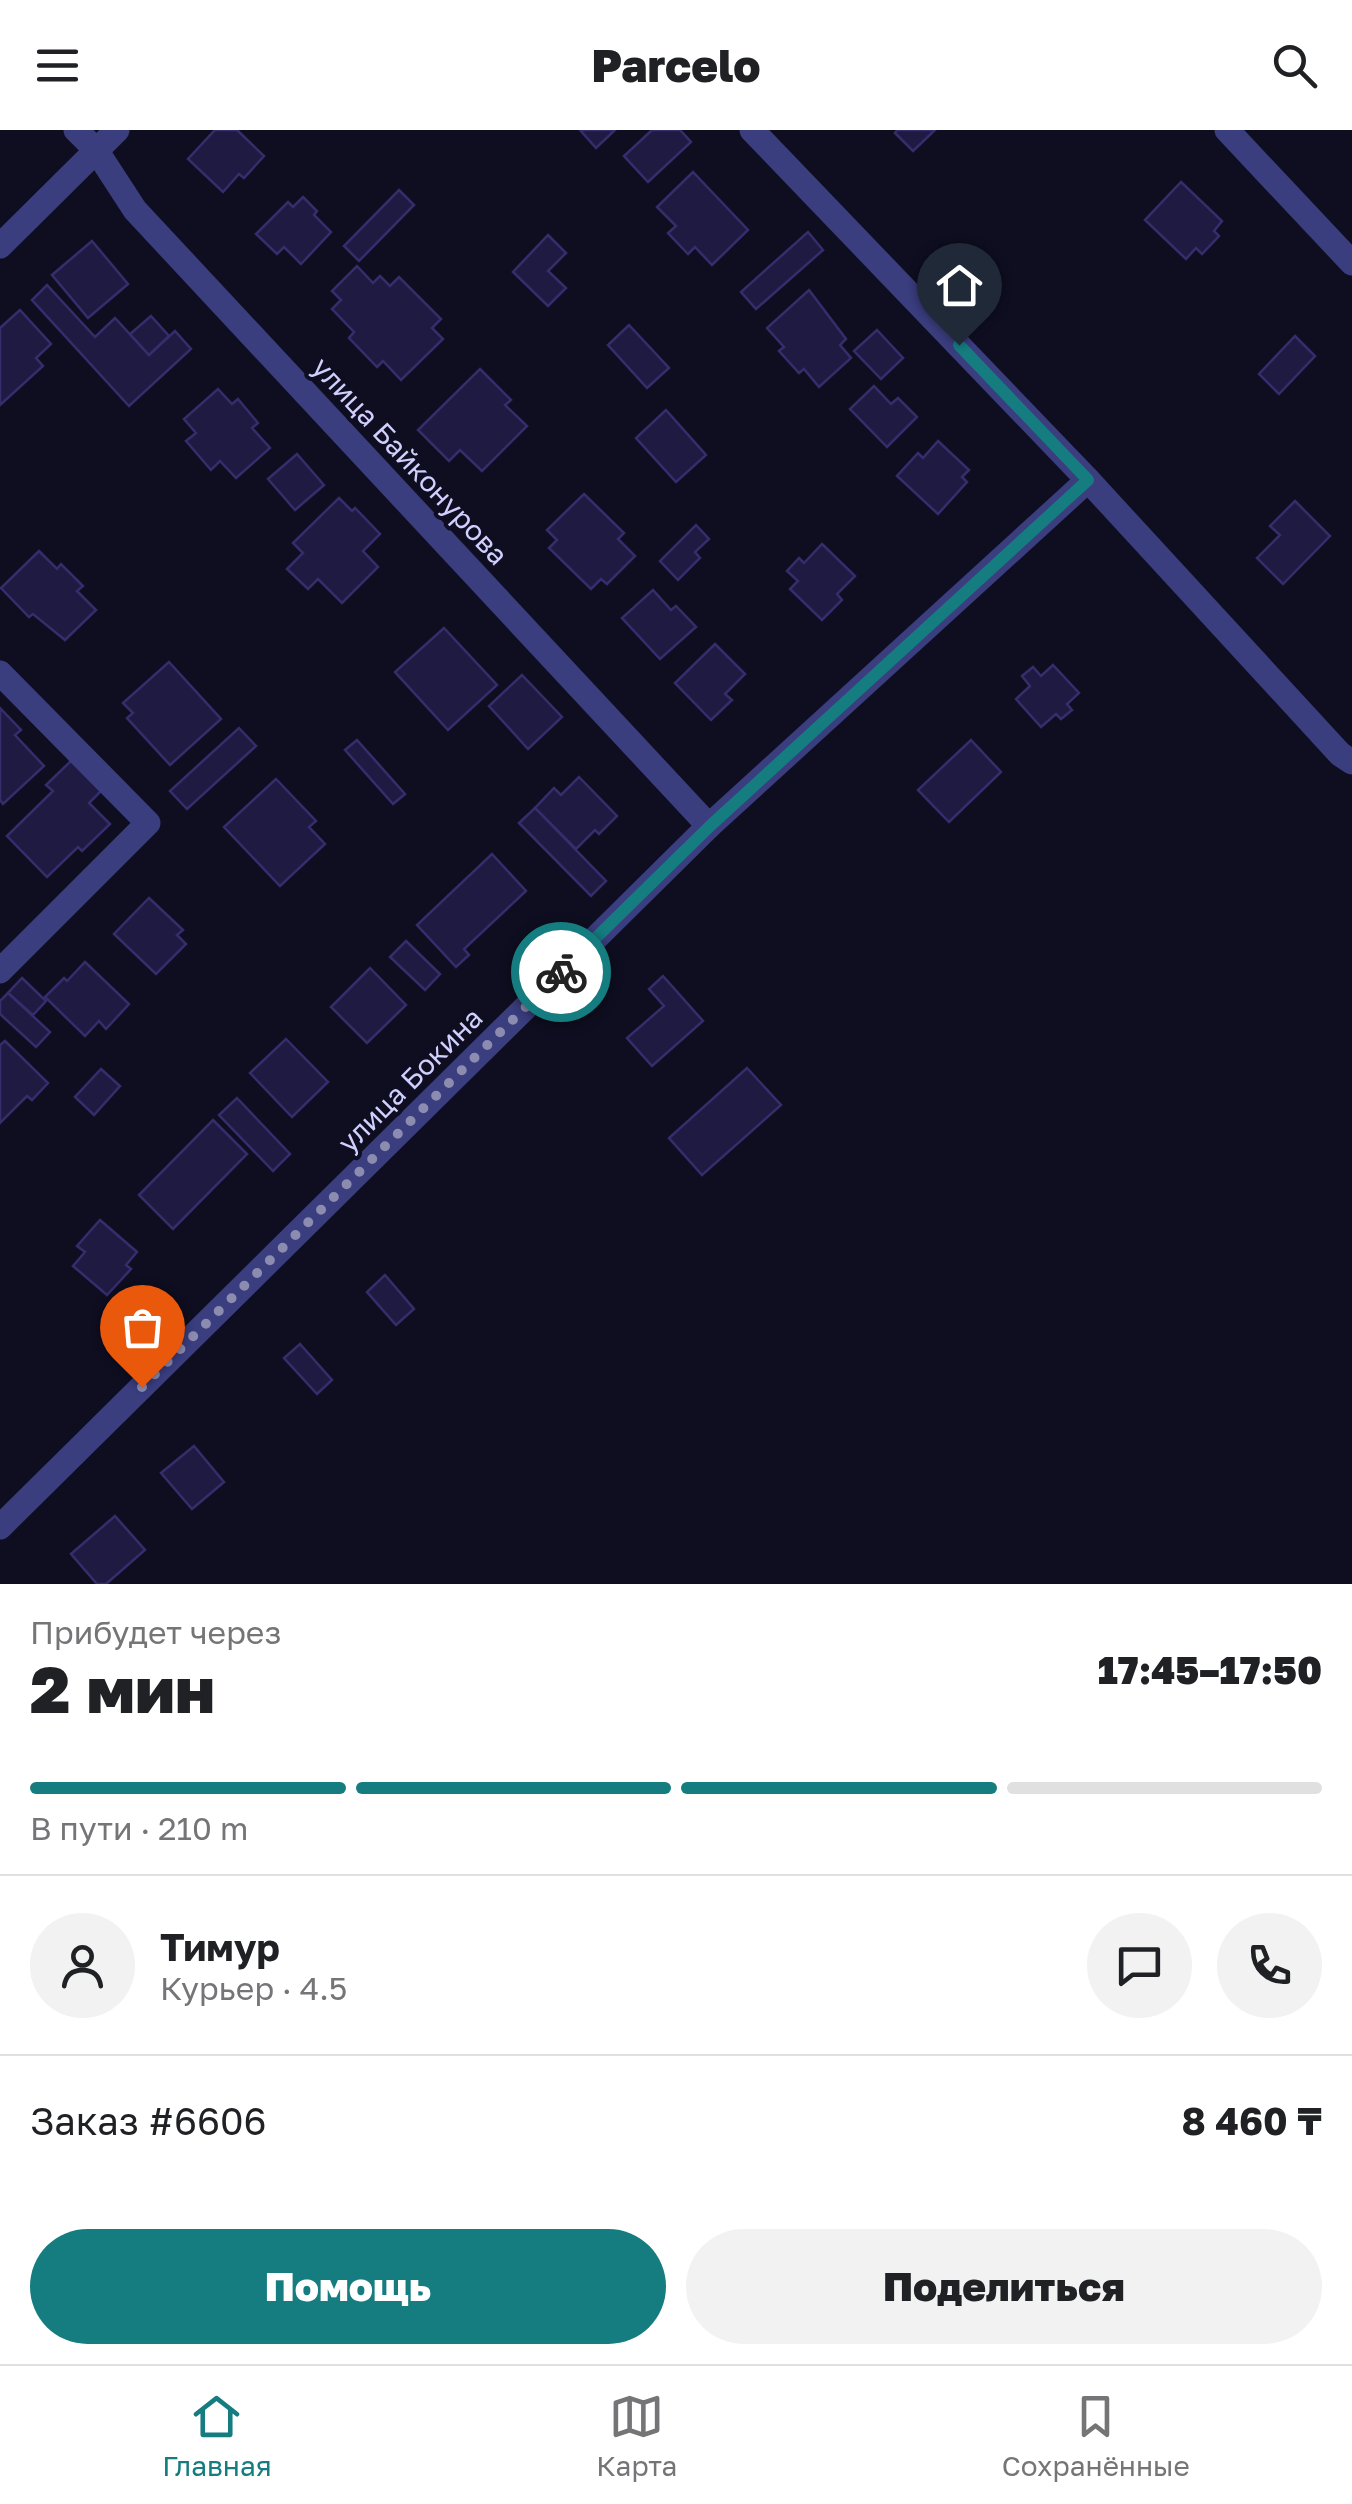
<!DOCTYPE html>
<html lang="ru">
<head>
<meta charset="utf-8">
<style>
  :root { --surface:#fff; --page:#f2f2f2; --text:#202124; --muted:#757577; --line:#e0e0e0; --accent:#157c80 }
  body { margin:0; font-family:"Golos Text",sans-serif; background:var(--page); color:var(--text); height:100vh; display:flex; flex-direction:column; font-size:38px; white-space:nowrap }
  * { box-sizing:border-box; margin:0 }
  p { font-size:32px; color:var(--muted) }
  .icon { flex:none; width:55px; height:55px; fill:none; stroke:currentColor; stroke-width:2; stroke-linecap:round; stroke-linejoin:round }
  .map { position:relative; height:1454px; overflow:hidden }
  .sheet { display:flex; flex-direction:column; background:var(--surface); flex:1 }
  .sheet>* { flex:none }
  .pin { position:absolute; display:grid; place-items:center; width:85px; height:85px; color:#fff; margin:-102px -42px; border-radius:50% 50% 50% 0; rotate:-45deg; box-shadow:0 0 10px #0007 }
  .pin .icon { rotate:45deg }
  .courier { position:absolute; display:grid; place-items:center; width:100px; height:100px; margin:-50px; border:8px solid #157c80; border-radius:50%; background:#fff; color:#222; box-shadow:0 2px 12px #0007 }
  .headline em { font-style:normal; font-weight:800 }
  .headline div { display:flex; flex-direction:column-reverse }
  .headline { display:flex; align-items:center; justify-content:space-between; height:170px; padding:0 30px }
  h1 { font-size:65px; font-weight:800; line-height:75px }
  .bar { display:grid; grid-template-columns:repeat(4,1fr); gap:15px 10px; align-content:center; height:120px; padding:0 30px }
  .bar i { height:12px; border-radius:8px; background:var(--line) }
  .bar .current { background:var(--accent) }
  .bar p { grid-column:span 4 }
  .line { display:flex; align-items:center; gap:25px; padding:0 30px; border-top:2px solid var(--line) }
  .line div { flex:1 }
  .round { display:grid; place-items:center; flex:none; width:105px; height:105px; border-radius:52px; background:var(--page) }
  .button { display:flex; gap:20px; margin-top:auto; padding:20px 30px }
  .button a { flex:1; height:115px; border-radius:60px; background:var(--accent); color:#fff; font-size:40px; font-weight:800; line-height:115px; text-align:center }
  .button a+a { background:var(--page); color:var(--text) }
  header { display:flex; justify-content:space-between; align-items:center; height:130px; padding:0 30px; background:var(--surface); font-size:45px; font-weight:800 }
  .tabs { display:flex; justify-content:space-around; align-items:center; height:140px; border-top:2px solid var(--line); background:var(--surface); font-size:28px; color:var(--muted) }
  .tabs a { display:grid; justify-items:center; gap:5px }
  .tabs .current { color:var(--accent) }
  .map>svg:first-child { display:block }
</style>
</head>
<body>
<header><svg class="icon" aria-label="menu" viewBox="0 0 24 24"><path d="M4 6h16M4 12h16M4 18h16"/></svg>Parcelo<svg class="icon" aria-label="search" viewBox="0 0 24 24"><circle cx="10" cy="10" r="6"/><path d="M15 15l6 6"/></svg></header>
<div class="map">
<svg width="1352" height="1454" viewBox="0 0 1352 1454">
  <rect width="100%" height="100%" fill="#0f0e21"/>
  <g fill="#1f1a41" stroke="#352d6c" stroke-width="2.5">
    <path d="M215 0H237L264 26 244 48 239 44 223 62 188 29Z"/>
    <path d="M580 0H615L596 18Z"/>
    <path d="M652 0H680L691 12 648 52 624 26Z"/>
    <path d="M897 0H935L913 21 895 3Z"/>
    <path d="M693 42 748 100 712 135 695 117 688 124 668 103 676 96 657 77Z"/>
    <path d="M1181 52 1222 91 1214 101 1219 106 1202 124 1196 118 1186 129 1145 90Z"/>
    <path d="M399 60 414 75 359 131 344 116Z"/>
    <path d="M303 67 317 81 314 85 331 102 301 134 284 117 277 124 256 104 288 72 293 77Z"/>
    <path d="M808 102 823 120 756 179 741 162Z"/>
    <path d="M548 105 566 123 548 141 566 158 548 176 513 142Z"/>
    <path d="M92 111 128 154 88 188 52 145Z"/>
    <path d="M357 136 373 153 380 146 390 156 399 147 441 189 432 198 443 209 401 250 383 231 377 237 349 208 354 202 332 179 341 170 332 161Z"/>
    <path d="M47 155 95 207 115 188 149 225 175 201 191 219 129 276 32 170Z"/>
    <path d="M809 160 846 209 840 215 851 228 819 257 804 239 799 243 779 221 784 217 767 198Z"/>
    <path d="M20 180 51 214 36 228 43 236 0 275V198Z"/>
    <path d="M151 186 169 206 149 225 130 204Z"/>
    <path d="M629 195 669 238 647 258 608 215Z"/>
    <path d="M877 200 903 228 881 249 854 221Z"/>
    <path d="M1295 206 1315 226 1279 264 1259 244Z"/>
    <path d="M480 239 511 270 505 275 527 296 482 341 460 320 449 331 418 300Z"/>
    <path d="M874 256 891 274 898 268 917 287 887 317 850 279Z"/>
    <path d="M218 259 232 274 238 269 258 293 252 298 270 318 236 348 220 331 211 340 186 311 196 303 184 289Z"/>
    <path d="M666 280 706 325 676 352 636 308Z"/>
    <path d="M938 311 969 340 962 347 967 352 938 384 897 346 918 323 923 328Z"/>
    <path d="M297 324 324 355 295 380 268 349Z"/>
    <path d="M584 364 624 403 618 409 635 426 607 454 601 449 591 459 549 418 557 410 547 400Z"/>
    <path d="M339 368 352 381 355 378 380 404 363 421 378 437 342 473 318 449 308 459 287 439 303 423 293 413Z"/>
    <path d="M1295 371 1330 406 1283 454 1257 428 1280 405 1270 396Z"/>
    <path d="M696 395 709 409 695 422 700 428 678 450 660 431Z"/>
    <path d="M822 414 855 446 837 464 842 470 822 490 790 459 798 451 787 441 799 428 804 433Z"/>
    <path d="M39 421 57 439 61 434 83 456 77 461 96 480 65 510 33 484 29 487 1 458Z"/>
    <path d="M653 460 671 480 676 476 696 497 660 529 622 488Z"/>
    <path d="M444 498 497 555 448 600 395 542Z"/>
    <path d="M715 514 745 544 725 564 732 570 711 590 675 553Z"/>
    <path d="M169 532 221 589 170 635 127 588 133 583 123 573Z"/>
    <path d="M1053 535 1079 563 1067 574 1072 580 1061 589 1056 584 1041 597 1016 569 1030 556 1022 546 1033 537 1041 546Z"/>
    <path d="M522 545 562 587 528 619 489 576Z"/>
    <path d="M0 578 21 600 15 605 44 636 3 674 0 670Z"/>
    <path d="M239 598 256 616 187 679 170 661Z"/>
    <path d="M357 610 405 664 393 674 345 620Z"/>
    <path d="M971 610 1001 642 949 692 918 660Z"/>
    <path d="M71 631 101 661 89 673 110 694 82 721 78 717 47 747 7 706 53 661 46 655Z"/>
    <path d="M579 647 617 686 599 704 595 700 576 719 535 678 554 658 561 665Z"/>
    <path d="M276 649 316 691 309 697 325 714 280 756 224 697Z"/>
    <path d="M535 678 606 751 591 766 519 693Z"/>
    <path d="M492 724 526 761 464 819 469 825 456 837 417 795Z"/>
    <path d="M149 768 183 800 177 805 186 814 156 844 114 804Z"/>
    <path d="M406 811 440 844 425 860 390 827Z"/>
    <path d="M85 832 129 874 106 899 99 891 85 906 45 867 64 848 67 851Z"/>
    <path d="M370 838 406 875 367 913 331 877Z"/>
    <path d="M663 846 703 891 652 936 627 908 664 876 649 859Z"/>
    <path d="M22 848 46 871 33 885 8 863Z"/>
    <path d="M8 863 50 902 36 917 0 884V871Z"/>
    <path d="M286 909 328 952 292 987 250 943Z"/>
    <path d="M5 911 48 953 32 970 27 966 0 993V915Z"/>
    <path d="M747 938 781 975 702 1045 669 1008Z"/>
    <path d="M101 939 120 956 94 985 75 967Z"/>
    <path d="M237 968 290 1024 273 1041 219 985Z"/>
    <path d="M213 990 247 1024 173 1099 139 1065Z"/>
    <path d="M100 1090 137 1122 126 1135 131 1139 107 1165 73 1136 85 1122 77 1116Z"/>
    <path d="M385 1145 414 1179 396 1195 367 1162Z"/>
    <path d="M300 1214 332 1250 317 1264 284 1228Z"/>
    <path d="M194 1316 224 1352 192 1379 161 1343Z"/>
    <path d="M115 1386 145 1420 106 1454H97L71 1424Z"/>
  </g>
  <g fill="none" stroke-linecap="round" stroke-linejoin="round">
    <g stroke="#3a3d7e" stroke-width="25">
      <path d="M76 0 96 20 135 80 709 696"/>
      <path d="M752 0 1088 350 1340 624 1352 632"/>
      <path d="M1227 0 1352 133"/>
      <path d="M0 116 117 0"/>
      <path d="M0 543 148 693 0 841"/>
      <path d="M0 1397 709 696 1088 350"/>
    </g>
  </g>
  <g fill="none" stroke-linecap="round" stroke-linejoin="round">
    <path stroke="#8c8bb0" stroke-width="10" stroke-dasharray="0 18" d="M142 1257 561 842"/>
    <path stroke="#157c80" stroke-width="12" d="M561 842 710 696 1088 350 959 215"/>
  </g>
  <g text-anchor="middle" stroke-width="8" stroke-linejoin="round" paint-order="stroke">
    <g font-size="28" fill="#d0cffd" stroke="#0f0e21">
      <text transform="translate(410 331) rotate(47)" y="10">улица Байконурова</text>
      <text transform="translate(410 950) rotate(-45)" y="10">улица Бокина</text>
    </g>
  </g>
</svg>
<div class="pin" style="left:142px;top:1257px;background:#ea580c"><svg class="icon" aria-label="bag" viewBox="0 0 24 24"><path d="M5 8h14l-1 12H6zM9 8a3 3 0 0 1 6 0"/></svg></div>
<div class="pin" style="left:959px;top:215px;background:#1f2937"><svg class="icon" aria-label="home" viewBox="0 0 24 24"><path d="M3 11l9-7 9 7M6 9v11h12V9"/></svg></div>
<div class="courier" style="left:561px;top:842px"><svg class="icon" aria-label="bike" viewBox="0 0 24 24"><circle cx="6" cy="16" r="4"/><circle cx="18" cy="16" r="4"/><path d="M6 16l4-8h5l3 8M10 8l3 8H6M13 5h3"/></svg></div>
</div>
<section class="sheet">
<div class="headline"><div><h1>2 мин</h1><p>Прибудет через</p></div><em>17:45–17:50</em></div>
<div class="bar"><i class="current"></i><i class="current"></i><i class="current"></i><i></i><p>В пути · 210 m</p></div>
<div class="line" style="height:180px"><a class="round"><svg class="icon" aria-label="person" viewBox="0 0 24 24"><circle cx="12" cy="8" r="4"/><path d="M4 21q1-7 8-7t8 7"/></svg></a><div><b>Тимур</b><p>Курьер · 4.5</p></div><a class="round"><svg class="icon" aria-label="chat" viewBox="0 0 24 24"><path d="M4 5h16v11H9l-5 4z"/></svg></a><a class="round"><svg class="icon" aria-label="phone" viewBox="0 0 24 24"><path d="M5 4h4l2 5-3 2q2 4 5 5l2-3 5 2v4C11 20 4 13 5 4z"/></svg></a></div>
<div class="line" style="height:130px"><div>Заказ #6606</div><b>8 460 ₸</b></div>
<div class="button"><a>Помощь</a><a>Поделиться</a></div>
</section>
<nav class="tabs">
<a class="current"><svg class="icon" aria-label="home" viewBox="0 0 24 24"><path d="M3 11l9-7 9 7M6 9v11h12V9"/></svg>Главная</a>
<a><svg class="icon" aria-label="map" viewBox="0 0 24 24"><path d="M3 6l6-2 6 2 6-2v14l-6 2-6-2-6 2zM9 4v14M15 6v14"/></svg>Карта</a>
<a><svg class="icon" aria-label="saved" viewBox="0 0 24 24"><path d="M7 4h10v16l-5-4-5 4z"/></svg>Сохранённые</a>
</nav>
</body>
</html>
